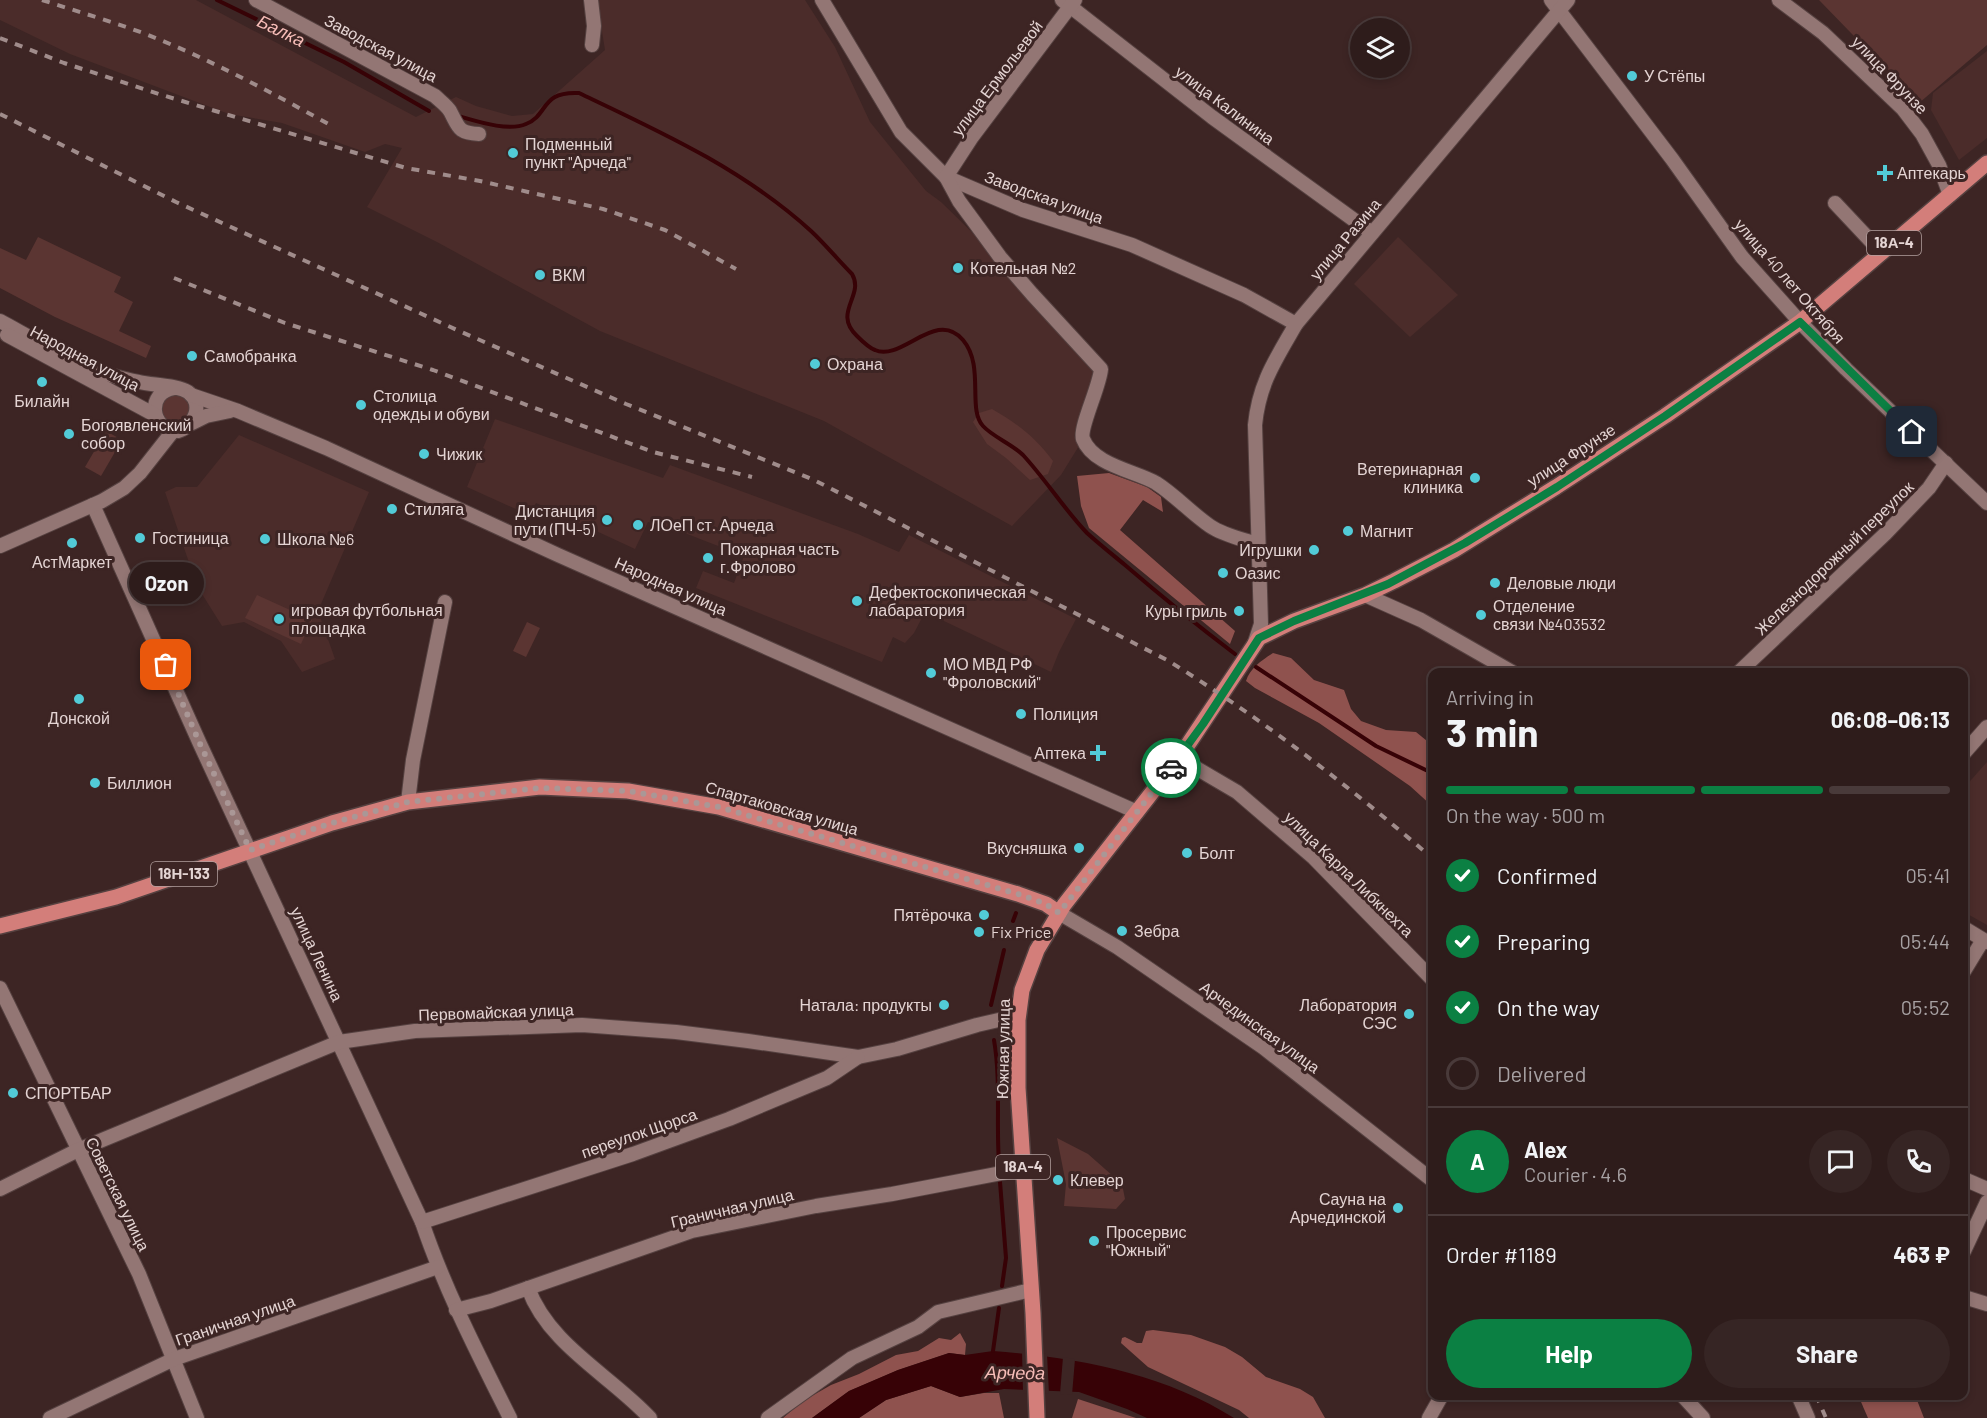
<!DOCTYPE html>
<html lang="en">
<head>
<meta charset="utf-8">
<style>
  :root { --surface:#2e1c1b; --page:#362524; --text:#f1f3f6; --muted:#a7a1a3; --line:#493a3a; --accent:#0b8043 }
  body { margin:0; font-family:Barlow,sans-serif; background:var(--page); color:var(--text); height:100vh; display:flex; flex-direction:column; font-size:22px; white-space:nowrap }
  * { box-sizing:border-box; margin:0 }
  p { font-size:20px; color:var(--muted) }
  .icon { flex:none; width:33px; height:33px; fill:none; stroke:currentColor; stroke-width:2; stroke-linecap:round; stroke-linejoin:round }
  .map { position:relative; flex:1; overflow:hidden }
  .drawer { position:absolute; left:1428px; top:668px; width:540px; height:732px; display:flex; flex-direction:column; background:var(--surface); border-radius:12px; box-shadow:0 3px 9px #0003,0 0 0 2px var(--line) }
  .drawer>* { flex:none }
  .buttons { position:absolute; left:1350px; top:18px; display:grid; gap:12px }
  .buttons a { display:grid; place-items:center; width:60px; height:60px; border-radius:50%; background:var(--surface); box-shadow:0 3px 9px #0003,0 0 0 2px var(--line); font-size:30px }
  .pin { position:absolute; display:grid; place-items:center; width:51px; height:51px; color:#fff; margin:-26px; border-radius:12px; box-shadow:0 3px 9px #0006 }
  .courier { position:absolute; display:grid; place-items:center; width:60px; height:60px; margin:-30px; border:4px solid #0b8043; border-radius:50%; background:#fff; color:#222; box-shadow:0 2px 8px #0007 }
  .bubble { position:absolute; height:42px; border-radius:21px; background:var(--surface); box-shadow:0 3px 9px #0003,0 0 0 2px var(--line); font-size:20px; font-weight:700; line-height:42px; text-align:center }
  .overview em { font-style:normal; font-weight:700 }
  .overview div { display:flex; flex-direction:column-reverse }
  .overview { display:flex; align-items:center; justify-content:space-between; height:102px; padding:0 18px }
  h1 { font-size:39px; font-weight:700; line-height:45px }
  .bar { display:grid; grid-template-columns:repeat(4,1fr); gap:9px 6px; align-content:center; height:72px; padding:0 18px }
  .bar i { height:8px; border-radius:4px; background:var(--line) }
  .bar .on { background:var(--accent) }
  .bar p { grid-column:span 4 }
  .line { display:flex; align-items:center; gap:15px; padding:0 18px; border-top:2px solid var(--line) }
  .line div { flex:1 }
  .round { display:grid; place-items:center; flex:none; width:63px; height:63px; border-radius:32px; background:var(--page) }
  ol { padding:0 18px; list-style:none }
  li { display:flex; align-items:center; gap:18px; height:66px }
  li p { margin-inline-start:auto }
  li .icon { padding:6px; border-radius:50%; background:var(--accent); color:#fff; stroke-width:4 }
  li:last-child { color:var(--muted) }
  li i { width:33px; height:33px; border:3px solid var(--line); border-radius:50% }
  .action { display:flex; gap:12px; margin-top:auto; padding:12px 18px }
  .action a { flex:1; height:69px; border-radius:36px; background:var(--accent); color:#fff; font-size:24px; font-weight:700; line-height:69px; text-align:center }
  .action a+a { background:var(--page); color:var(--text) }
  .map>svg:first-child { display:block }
</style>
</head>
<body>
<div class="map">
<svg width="1987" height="1418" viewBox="0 0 1987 1418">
  <rect width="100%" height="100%" fill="#3d2524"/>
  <g fill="#4b2c2a">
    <path d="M0 0H196L416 117 456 97 476 106 512 116 533 114 605 50 597 0H805L835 47 870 122 926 191 941 202 984 244 1098 376 1074 436 1082 441 1061 475 1012 526 824 421 600 331 437 242 367 207 402 148 385 144 365 152 282 123 229 114 181 96 70 54 0 20Z"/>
    <path d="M1987 51V138L1959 160 1931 110 1933 93Z"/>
    <path d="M1398 237 1458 295 1410 337 1354 284Z"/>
    <path d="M495 419 663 478 670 465 858 534 899 552 909 535 1076 619 1059 652 1051 672 925 612 914 633 905 643 893 637 882 662 696 588 703 571 734 583 744 556 682 532 648 522 635 549 536 503 529 515 467 487Z"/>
    <path d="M239 435 369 492 318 611 335 659 302 672 281 641 244 622 222 626 197 586 165 492 176 487H197Z"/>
    <path d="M1987 762V925L1964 912V788Z"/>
  </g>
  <g fill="#5b3532">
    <path d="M1819 0H1987V45L1919 103Z"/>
    <path d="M38 237 121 277 114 292 133 302 119 331 151 346 146 358 55 317 0 288V248L26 260Z"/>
    <path d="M179 393 192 403 187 423 167 425 158 406 164 397Z"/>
    <path d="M992 409C1018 424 1035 437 1053 461L1048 474 1030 480 1006 458 987 444 973 422 979 413Z"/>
    <path d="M106 431 122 440 101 476 85 467Z"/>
    <path d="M257 595 312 620 301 644 245 618Z"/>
    <path d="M527 622 540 628 526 657 513 651Z"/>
    <path d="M1057 1138 1088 1154 1122 1184 1125 1199 1116 1209 1064 1206 1066 1184Z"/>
  </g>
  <g fill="#8f524e">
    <path d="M1109 473 1147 487 1161 497 1163 512 1143 500 1120 530 1235 631 1230 644 1089 528 1081 506 1077 476Z"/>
    <path d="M1273 653 1291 658 1314 680 1344 690 1351 709 1361 721 1386 730 1416 732 1432 745V806L1410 786 1319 723 1255 688 1246 681C1250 668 1262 660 1273 653Z"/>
    <path d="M1153 1330 1191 1335 1225 1347 1242 1357 1266 1377 1300 1389 1313 1397 1325 1418H1249L1239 1410 1148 1367 1121 1343 1122 1338 1125 1337 1137 1343H1142L1146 1331Z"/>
    <path d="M960 1333 966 1344 965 1355 949 1353 898 1370 849 1391 812 1418H783L803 1401 831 1385 859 1374 896 1355 918 1351 939 1338 951 1340Z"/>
    <path d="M931 1386 960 1397 984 1393H999L1004 1418H859L886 1400Z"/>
    <path d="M1858 1395H1915L1924 1418H1868Z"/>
    <path d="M1078 1399 1136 1418H1072Z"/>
  </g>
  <path fill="#370206" d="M993 1351C1075 1357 1163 1373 1234 1418H1147L1127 1409 1079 1392 1004 1389 960 1397 931 1386 886 1400 859 1418H812L849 1391 898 1370 949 1353 965 1355Z"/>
  <g fill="#3d2524">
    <path d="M1022 1350 1047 1354 1049 1394 1023 1393Z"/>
    <path d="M1063 1357 1075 1359 1072 1395 1060 1394Z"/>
  </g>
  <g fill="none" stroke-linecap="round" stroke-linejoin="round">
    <g stroke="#370206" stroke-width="4">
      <path d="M217 0 344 62 429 111"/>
      <path d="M458 116C476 121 508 132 526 124 549 115 540 91 579 93 661 132 743 169 811 231 825 244 838 260 852 274 865 296 832 312 857 336 862 341 869 348 875 350 902 362 936 308 963 340 985 366 967 409 983 426 993 437 1012 444 1023 455 1046 480 1064 509 1087 533 1099 544 1113 555 1125 565 1161 596 1198 626 1235 654"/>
      <path d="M1256 667 1376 746 1432 773"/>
      <path d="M1013 921 1016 913"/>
      <path d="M991 1005 1004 950"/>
      <path d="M994 1040C1001 1081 996 1122 999 1163"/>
      <path d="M1000 1182 1006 1258 1002 1286"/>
      <path d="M993 1351 999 1308"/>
    </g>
    <defs>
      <g id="minor">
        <path d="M256 0 435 96C440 101 446 105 450 111 459 128 458 133 479 134"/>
        <path d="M591 0 594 26 592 45"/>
        <path d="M822 0 901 132 946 177 1023 210 1132 245 1244 295 1296 324"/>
        <path d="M1062 0 1212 117 1372 233"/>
        <path d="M1075 0 972 137 946 177 959 201 1000 257 1032 294 1101 369C1100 386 1079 428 1083 439 1093 465 1135 471 1156 483 1175 495 1191 513 1210 526 1223 535 1242 539 1257 544"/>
        <path d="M1551 0 1672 159 1742 257 1800 322 1846 369 1987 503"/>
        <path d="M1779 0 1823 33 1903 109 1922 134 1939 165 1950 195"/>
        <path d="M1835 203 1882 253"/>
        <path d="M0 321C35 340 70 361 107 374 117 377 128 380 139 382 151 385 178 385 188 392 204 404 195 426 178 431 150 431 146 392 174 388"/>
        <path d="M7 335 155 415"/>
        <path d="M191 395 238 411 326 448 558 555 1137 812"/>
        <path d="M192 423 206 416 230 411"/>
        <path d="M93 505 200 744 422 1222C445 1290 478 1354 510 1418"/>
        <path d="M0 546 102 501 124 488 140 473 173 431"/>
        <path d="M1365 595 1421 620 1512 672"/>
        <path d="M1254 645 1261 624 1255 425C1259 383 1276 359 1296 324L1568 0"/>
        <path d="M1739 672 1885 534 1929 488 1946 463"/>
        <path d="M1964 753 1987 727"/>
        <path d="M1179 758 1237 792 1314 858 1432 979"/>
        <path d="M408 802 413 760 445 602"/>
        <path d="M1059 913 1117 947 1264 1048 1432 1180"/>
        <path d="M1964 928 1987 942"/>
        <path d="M1964 971 1983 940"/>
        <path d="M0 988 139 1274 197 1418"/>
        <path d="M1964 1179 1987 1189"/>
        <path d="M0 1189 78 1150 339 1042 415 1031 582 1025 676 1032 748 1041 858 1057 897 1049 977 1025 1003 1019 1018 1020"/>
        <path d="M422 1222 633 1154 729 1119 827 1078 858 1057"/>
        <path d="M1964 1251 1987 1202"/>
        <path d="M528 1288C549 1345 610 1375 650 1418"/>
        <path d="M1964 1297 1987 1304"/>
        <path d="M456 1310 491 1301 692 1231 816 1206 892 1194 1023 1169"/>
        <path d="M1682 1395 1703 1418"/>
        <path d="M1798 1395 1808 1418"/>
        <path d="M50 1418 174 1359 438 1267"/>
        <path d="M768 1418 852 1358 918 1327 938 1312 1031 1290"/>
        <path d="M1429 1418 1442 1395"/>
      </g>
      <g id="major">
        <path d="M0 926 116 897 332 823 408 802 540 787 628 791 719 807 1018 894 1046 904 1059 913"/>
        <path d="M1037 1418 1033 1313 1018 1088V1020L1022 990 1037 950 1064 905 1179 758 1259 638 1294 621 1365 595 1394 581 1454 550 1556 487 1665 416 1800 322 1987 163"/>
      </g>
    </defs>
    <use href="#minor" stroke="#554140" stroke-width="16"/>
    <use href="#major" stroke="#554140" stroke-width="18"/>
    <use href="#minor" stroke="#937674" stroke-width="14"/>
    <use href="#major" stroke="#d37e7a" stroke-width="15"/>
    <g stroke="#a08c8b" stroke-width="4" stroke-dasharray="8 8" stroke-linecap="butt">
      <path d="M42 0C76 11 110 21 143 33 210 59 272 93 334 127"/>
      <path d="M0 38 64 63 162 95 406 168 480 181 603 209 665 230 736 269"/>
      <path d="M0 114 176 202 457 330 626 404 812 479 1167 660C1261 718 1349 786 1432 858"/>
      <path d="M174 278 285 323 433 370 653 452 752 477"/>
      <path d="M1816 1395 1826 1418"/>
    </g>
  </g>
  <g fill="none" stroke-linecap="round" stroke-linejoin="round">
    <path stroke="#aa9796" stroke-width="6" stroke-dasharray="0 10.8" d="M166 665 200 744 250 850 332 823 408 802 540 788 628 791 719 807 1018 894 1046 904 1059 913 1171 768"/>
    <path stroke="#0b8043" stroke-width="8" d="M1171 768 1203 724 1259 638 1294 621 1388 584 1465 543 1557 487 1665 416 1800 322 1912 432"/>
  </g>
  <g fill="#52cbd7" stroke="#3d2524" stroke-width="2">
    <circle cx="1632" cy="76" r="6"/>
    <circle cx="513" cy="153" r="6"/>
    <path d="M1882 164h6v6h6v6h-6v6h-6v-6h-6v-6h6z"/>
    <circle cx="958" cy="268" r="6"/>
    <circle cx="540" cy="275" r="6"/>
    <circle cx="192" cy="356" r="6"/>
    <circle cx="815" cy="364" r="6"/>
    <circle cx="42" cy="382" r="6"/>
    <circle cx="361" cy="405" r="6"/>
    <circle cx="69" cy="434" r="6"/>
    <circle cx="424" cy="454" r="6"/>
    <circle cx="1475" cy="478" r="6"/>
    <circle cx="392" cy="509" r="6"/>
    <circle cx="607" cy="520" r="6"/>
    <circle cx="638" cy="525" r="6"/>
    <circle cx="1348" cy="531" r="6"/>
    <circle cx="140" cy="538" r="6"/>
    <circle cx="265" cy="539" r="6"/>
    <circle cx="72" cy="543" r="6"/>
    <circle cx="1314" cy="550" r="6"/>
    <circle cx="708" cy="558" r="6"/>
    <circle cx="1223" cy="573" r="6"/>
    <circle cx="1495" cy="583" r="6"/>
    <circle cx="857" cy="601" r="6"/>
    <circle cx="1239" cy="611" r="6"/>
    <circle cx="1481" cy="615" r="6"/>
    <circle cx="279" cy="619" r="6"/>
    <circle cx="931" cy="673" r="6"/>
    <circle cx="79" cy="699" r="6"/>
    <circle cx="1021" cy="714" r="6"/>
    <path d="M1095 744h6v6h6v6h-6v6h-6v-6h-6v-6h6z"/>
    <circle cx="95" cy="783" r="6"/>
    <circle cx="1079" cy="848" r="6"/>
    <circle cx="1187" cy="853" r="6"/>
    <circle cx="984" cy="915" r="6"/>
    <circle cx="1122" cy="931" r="6"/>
    <circle cx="979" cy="932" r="6"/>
    <circle cx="944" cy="1005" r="6"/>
    <circle cx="1409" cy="1014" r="6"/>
    <circle cx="13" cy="1093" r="6"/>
    <circle cx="1058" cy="1180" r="6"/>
    <circle cx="1398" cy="1208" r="6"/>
    <circle cx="1094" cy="1241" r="6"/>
  </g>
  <g text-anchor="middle" stroke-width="6" stroke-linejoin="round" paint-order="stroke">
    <g fill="#3d2524" stroke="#b2a09e" stroke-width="1.5">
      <rect x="1867" y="231" width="54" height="24" rx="4.5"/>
      <rect x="151" y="862" width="66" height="24" rx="4.5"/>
      <rect x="996" y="1155" width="54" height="24" rx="4.5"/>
    </g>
    <g font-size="15" font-weight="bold" fill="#e4d4d3">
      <text x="1894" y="248">18А-4</text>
      <text x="184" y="879">18Н-133</text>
      <text x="1023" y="1172">18А-4</text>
    </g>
    <g font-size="16" fill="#e4d4d3" stroke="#3d2524">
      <text transform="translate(381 48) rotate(28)" y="6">Заводская улица</text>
      <text transform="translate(1890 75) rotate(46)" y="6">улица Фрунзе</text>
      <text transform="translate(997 78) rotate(-53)" y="6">улица Ермольевой</text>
      <text transform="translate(1225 105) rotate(37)" y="6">улица Калинина</text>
      <text transform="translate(1044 197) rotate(20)" y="6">Заводская улица</text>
      <text transform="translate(1345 239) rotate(-50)" y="6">улица Разина</text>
      <text transform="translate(1790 281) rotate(49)" y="6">улица 40 лет Октября</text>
      <text transform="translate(85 358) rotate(28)" y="6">Народная улица</text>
      <text transform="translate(1571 455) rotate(-33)" y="6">улица Фрунзе</text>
      <text transform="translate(1834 558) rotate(-44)" y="6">Железнодорожный переулок</text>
      <text transform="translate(671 586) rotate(24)" y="6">Народная улица</text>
      <text transform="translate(782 808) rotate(16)" y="6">Спартаковская улица</text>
      <text transform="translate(1349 874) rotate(44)" y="6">улица Карла Либкнехта</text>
      <text transform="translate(317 954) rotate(65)" y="6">улица Ленина</text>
      <text transform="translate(496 1012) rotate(-2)" y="6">Первомайская улица</text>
      <text transform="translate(1260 1027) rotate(36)" y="6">Арчединская улица</text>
      <text transform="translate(1003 1049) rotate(-89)" y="6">Южная улица</text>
      <text transform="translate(639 1133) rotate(-19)" y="6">переулок Щорса</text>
      <text transform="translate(118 1194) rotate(64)" y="6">Советская улица</text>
      <text transform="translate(732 1208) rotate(-13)" y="6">Граничная улица</text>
      <text transform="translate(235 1320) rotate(-19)" y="6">Граничная улица</text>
    </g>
    <g font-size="16" fill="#e4d4d3" stroke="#3d2524" text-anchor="start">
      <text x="1644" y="82">У Стёпы</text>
      <text x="525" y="150">Подменный<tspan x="525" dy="18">пункт "Арчеда"</tspan></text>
      <text x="1897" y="179">Аптекарь</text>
      <text x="970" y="274">Котельная №2</text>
      <text x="552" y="281">ВКМ</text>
      <text x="204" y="362">Самобранка</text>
      <text x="827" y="370">Охрана</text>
      <text x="373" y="402">Столица<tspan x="373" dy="18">одежды и обуви</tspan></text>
      <text x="42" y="407" text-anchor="middle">Билайн</text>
      <text x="81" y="431">Богоявленский<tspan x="81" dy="18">собор</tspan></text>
      <text x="436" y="460">Чижик</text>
      <text x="1463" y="475" text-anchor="end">Ветеринарная<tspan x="1463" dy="18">клиника</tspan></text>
      <text x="404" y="515">Стиляга</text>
      <text x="595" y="517" text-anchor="end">Дистанция<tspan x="595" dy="18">пути (ПЧ-5)</tspan></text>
      <text x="650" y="531">ЛОеП ст. Арчеда</text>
      <text x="1360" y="537">Магнит</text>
      <text x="152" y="544">Гостиница</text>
      <text x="277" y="545">Школа №6</text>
      <text x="720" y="555">Пожарная часть<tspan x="720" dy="18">г.Фролово</tspan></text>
      <text x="1302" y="556" text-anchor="end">Игрушки</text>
      <text x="72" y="568" text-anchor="middle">АстМаркет</text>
      <text x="1235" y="579">Оазис</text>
      <text x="1507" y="589">Деловые люди</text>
      <text x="869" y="598">Дефектоскопическая<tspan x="869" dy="18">лабаратория</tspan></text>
      <text x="1493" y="612">Отделение<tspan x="1493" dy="18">связи №403532</tspan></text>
      <text x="291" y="616">игровая футбольная<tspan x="291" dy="18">площадка</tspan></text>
      <text x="1227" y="617" text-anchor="end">Куры гриль</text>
      <text x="943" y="670">МО МВД РФ<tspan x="943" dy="18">"Фроловский"</tspan></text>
      <text x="1033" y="720">Полиция</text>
      <text x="79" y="724" text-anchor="middle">Донской</text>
      <text x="1086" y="759" text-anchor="end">Аптека</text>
      <text x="107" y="789">Биллион</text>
      <text x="1067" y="854" text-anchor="end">Вкусняшка</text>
      <text x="1199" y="859">Болт</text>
      <text x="972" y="921" text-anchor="end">Пятёрочка</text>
      <text x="1134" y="937">Зебра</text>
      <text x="991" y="938">Fix Price</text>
      <text x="932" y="1011" text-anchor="end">Натала: продукты</text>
      <text x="1397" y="1011" text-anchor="end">Лаборатория<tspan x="1397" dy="18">СЭС</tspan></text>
      <text x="25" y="1099">СПОРТБАР</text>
      <text x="1070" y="1186">Клевер</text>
      <text x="1386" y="1205" text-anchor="end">Сауна на<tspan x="1386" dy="18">Арчединской</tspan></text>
      <text x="1106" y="1238">Просервис<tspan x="1106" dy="18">"Южный"</tspan></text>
    </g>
    <g font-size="18" font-style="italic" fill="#f7bdb8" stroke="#3d2524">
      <text transform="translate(281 31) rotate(26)" y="6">Балка</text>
      <text transform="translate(1015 1373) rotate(1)" y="6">Арчеда</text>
    </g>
  </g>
</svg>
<div class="buttons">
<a><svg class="icon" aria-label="layers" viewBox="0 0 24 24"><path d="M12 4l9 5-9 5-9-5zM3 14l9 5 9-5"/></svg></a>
</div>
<div class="pin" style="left:166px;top:665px;background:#ea580c"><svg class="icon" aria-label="bag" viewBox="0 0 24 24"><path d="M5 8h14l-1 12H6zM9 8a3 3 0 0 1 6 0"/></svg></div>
<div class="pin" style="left:1912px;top:432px;background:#1f2937"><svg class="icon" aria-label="home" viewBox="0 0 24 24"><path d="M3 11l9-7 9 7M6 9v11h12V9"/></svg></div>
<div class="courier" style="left:1171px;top:768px"><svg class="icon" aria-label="car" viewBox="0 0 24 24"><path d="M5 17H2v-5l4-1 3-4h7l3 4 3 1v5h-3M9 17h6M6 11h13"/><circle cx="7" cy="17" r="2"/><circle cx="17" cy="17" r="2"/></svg></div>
<div class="bubble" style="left:129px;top:562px;width:75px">Ozon</div>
<section class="drawer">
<div class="overview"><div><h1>3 min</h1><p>Arriving in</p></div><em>06:08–06:13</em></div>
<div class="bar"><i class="on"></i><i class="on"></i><i class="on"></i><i></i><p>On the way · 500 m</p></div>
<ol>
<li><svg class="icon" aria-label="check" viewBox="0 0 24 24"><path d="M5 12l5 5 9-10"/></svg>Confirmed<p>05:41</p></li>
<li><svg class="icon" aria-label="check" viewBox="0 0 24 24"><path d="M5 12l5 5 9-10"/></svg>Preparing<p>05:44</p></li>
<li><svg class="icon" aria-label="check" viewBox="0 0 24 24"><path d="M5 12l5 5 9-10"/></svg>On the way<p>05:52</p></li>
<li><i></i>Delivered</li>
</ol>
<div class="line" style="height:108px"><b class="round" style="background:var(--accent);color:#fff">A</b><div><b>Alex</b><p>Courier · 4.6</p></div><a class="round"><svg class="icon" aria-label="chat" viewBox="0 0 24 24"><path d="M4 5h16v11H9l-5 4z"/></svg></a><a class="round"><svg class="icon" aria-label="phone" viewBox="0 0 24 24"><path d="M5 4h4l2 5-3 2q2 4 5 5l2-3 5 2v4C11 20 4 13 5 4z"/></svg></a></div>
<div class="line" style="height:78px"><div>Order #1189</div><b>463 ₽</b></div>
<div class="action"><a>Help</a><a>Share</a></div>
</section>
</div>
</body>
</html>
